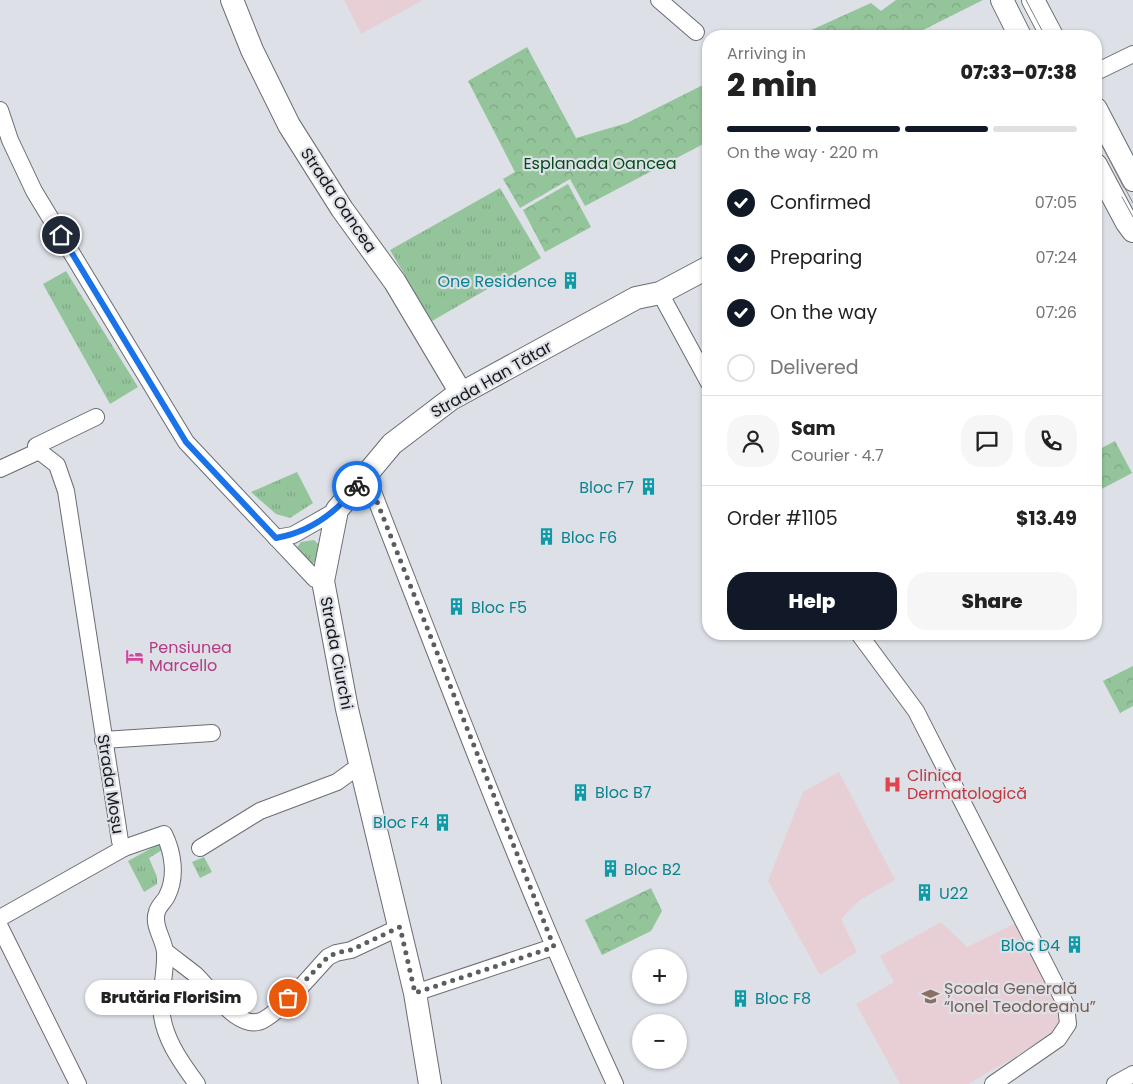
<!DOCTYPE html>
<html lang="en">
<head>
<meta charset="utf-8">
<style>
  :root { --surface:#fff; --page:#f6f6f6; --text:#222; --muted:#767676; --line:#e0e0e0; --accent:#111827 }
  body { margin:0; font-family:Poppins,sans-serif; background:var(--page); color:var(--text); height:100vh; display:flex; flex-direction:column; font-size:19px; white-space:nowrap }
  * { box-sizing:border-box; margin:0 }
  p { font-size:16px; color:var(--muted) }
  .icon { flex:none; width:28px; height:28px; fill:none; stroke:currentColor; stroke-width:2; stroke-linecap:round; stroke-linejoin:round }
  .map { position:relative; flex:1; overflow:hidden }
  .details { position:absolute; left:702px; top:30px; width:400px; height:610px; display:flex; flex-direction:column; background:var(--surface); border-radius:20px; box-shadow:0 1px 4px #0004 }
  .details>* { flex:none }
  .buttons { position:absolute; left:632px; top:949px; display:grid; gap:10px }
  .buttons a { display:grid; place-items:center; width:55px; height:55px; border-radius:50%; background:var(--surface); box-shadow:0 1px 4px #0004; font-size:25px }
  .pin { position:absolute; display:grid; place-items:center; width:42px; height:42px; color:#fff; margin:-21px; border:2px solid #fff; border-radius:50%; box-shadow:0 1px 5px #0007 }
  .courier { position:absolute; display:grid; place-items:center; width:50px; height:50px; margin:-25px; border:4px solid #1a73e8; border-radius:50%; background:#fff; color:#222; box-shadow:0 1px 6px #0007 }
  .bubble { position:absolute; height:35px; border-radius:18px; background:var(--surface); box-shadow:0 1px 4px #0004; font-size:16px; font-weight:800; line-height:35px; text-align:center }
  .headline em { font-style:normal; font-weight:800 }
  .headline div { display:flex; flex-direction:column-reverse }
  .headline { display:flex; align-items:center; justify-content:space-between; height:85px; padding:0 25px }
  h1 { font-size:32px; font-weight:800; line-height:38px }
  .bar { display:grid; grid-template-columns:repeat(4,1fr); gap:8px 5px; align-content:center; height:60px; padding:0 25px }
  .bar i { height:6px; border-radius:4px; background:var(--line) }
  .bar .current { background:var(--accent) }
  .bar p { grid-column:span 4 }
  .line { display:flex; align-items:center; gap:12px; padding:0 25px; border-top:1px solid var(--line) }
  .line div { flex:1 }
  .round { display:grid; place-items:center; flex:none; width:52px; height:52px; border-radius:20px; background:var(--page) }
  ol { padding:0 25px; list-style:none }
  li { display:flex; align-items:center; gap:15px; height:55px }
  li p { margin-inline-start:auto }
  li .icon { padding:5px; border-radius:50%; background:var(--accent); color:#fff; stroke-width:4 }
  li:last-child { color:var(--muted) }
  li i { width:28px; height:28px; border:2px solid var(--line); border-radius:50% }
  .primary-button { display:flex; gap:10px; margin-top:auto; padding:10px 25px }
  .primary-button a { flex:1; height:58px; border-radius:20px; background:var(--accent); color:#fff; font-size:20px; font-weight:800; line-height:58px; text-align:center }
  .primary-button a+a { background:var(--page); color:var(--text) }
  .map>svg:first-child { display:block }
</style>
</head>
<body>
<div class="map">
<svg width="1133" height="1084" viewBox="0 0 1133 1084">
  <defs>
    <pattern id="grass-tufts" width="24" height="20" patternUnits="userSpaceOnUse" patternTransform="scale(1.25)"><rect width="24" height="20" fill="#94c49a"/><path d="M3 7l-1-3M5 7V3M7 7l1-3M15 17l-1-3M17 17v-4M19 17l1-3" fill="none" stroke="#7fa884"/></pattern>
    <pattern id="park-crowns" width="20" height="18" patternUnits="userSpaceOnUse" patternTransform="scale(1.25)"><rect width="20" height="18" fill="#94c49a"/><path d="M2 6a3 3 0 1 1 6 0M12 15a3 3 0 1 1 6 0" fill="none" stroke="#7fa884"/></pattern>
  </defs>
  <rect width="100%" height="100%" fill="#dde0e7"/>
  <g fill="#e8cfd6">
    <path d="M344 0H423L361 34Z"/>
    <path d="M839 772 895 880 860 900 841 919 857 952 820 975 768 881 803 792Z"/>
    <path d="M941 922 967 947 1018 922 1060 1006V1022L1053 1035 968 1084H900L856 1004 894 982 880 956Z"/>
  </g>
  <g fill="url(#grass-tufts)">
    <path d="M500 188 541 258 432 321 390 250Z"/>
    <path d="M66 271 138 387 110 404 43 284Z"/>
    <path d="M297 472 313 503 290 518 276 514 251 492Z"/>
    <path d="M314 540 319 545 316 560 311 566 296 549 301 542Z"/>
    <path d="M159 844 162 850 149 858 157 877V884L144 892 128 861Z"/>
    <path d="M204 857 212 872 200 878 192 862Z"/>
  </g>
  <g fill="url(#park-crowns)">
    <path d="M896 0H983L911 36H798L871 3 881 11Z"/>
    <path d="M527 47 576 138 627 123 709 82V141L585 206 570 179 520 208 503 179 515 172 468 81Z"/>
    <path d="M568 184 591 227 545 252 523 210Z"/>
    <path d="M1115 441 1132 473 1096 492V451Z"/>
    <path d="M1133 666V706L1120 713 1103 681Z"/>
    <path d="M651 888 662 911 651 931 602 955 585 920Z"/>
  </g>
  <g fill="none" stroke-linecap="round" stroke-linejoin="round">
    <defs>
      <g id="street">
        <path d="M659 0 696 32"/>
        <path d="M1096 72 1133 54"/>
        <path d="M0 110 10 140 34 191 186 442 315 579 323 581"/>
        <path d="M660 293 709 383"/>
        <path d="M39 451 57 465 66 491 120 841 124 848"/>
        <path d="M0 469 39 451 36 446 96 417"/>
        <path d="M366 474C446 678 523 885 615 1084"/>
        <path d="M276 538 293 535 337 510"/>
        <path d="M859 634 916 711 1066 1005 1068 1024 1058 1039 993 1084"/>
        <path d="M103 740 212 733"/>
        <path d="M200 848 260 811 337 782 352 771 362 769"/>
        <path d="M0 918 124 848 164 834C173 852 177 877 167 896 165 901 158 906 157 912 152 925 164 939 165 952 166 970 161 988 161 1006 162 1036 180 1061 197 1084"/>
        <path d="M0 927 78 1084"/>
        <path d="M165 951C175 959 186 967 196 975 211 989 240 1035 265 1019 286 1006 311 975 328 957L336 953 351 950 400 927"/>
        <path d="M415 993 553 947"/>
        <path d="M1115 1084 1133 1074"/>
      </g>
      <g id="secondary">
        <path d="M232 0 252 50 289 125 342 209 395 282 461 393"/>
        <path d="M1002 0 1020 36"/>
        <path d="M1033 0 1052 36"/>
        <path d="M1096 109 1133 180"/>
        <path d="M1096 165 1127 223 1133 231"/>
        <path d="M430 1084 415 993 347 709 323 581 337 510 392 444 451 399 636 298 660 293 709 267"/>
      </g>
    </defs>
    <use href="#street" stroke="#6a6d73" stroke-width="18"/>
    <use href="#secondary" stroke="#6a6d73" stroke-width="24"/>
    <use href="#street" stroke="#fff" stroke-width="16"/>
    <use href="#secondary" stroke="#fff" stroke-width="22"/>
    <g stroke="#808286" stroke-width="1">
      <path d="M1026 0 1045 36"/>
      <path d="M1096 134 1133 203"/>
      <path d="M1122 197 1133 217"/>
    </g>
  </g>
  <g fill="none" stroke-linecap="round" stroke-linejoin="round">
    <path stroke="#5c5d61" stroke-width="5" stroke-dasharray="0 9" d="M288 998 328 957 336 953 351 950 400 927 415 993 554 947 366 474 357 486"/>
    <path stroke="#1a73e8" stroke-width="6" d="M61 235 186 442 276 538C310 532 336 513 357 486"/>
  </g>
  <defs>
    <symbol id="building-bare" viewBox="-9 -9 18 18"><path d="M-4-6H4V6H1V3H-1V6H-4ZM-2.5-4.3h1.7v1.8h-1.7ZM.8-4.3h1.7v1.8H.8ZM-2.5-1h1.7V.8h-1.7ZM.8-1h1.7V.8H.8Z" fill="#0f9aa8" stroke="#dde0e7" stroke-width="2.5" paint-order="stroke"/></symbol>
    <symbol id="hotel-bare" viewBox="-9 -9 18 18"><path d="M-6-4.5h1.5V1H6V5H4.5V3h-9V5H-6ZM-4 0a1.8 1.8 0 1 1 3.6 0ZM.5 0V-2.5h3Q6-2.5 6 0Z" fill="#d1479c" stroke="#dde0e7" stroke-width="2.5" paint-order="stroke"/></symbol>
    <symbol id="hospital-bare" viewBox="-9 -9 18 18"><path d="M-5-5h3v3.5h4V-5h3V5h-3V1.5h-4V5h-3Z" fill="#e0444e" stroke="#dde0e7" stroke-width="2.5" paint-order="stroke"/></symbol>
    <symbol id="school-bare" viewBox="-9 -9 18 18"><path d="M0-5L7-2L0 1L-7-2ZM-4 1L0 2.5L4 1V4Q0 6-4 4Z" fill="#8d6e63" stroke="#dde0e7" stroke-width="2.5" paint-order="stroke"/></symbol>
  </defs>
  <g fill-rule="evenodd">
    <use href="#building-bare" x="558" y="268" width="25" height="25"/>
    <use href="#building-bare" x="636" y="474" width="25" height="25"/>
    <use href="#building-bare" x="534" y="524" width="25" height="25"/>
    <use href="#building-bare" x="444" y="594" width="25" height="25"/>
    <use href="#hotel-bare" x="122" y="644" width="25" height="25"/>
    <use href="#hospital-bare" x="880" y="772" width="25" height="25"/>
    <use href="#building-bare" x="568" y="780" width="25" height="25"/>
    <use href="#building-bare" x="430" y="810" width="25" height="25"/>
    <use href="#building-bare" x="598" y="856" width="25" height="25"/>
    <use href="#building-bare" x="912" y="880" width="25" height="25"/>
    <use href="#building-bare" x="1062" y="932" width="25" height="25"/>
    <use href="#school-bare" x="918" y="984" width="25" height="25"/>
    <use href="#building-bare" x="728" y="986" width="25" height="25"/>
  </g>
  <g text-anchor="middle" stroke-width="4.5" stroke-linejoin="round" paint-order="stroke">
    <g font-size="16" fill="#044c1b" stroke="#dde0e7">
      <text x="600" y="169">Esplanada Oancea</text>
    </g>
    <g font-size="16" fill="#161719" stroke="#dde0e7">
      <text transform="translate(339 200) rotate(56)" y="6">Strada Oancea</text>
      <text transform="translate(491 379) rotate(-30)" y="6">Strada Han Tătar</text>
      <text transform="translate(337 653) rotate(79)" y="6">Strada Ciurchi</text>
      <text transform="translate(111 784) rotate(81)" y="6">Strada Moșu</text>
    </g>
    <g font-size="16" fill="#0d838f" stroke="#dde0e7" text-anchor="start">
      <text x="557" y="287" text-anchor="end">One Residence</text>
      <text x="634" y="493" text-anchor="end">Bloc F7</text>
      <text x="561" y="543">Bloc F6</text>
      <text x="471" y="613">Bloc F5</text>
      <text x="595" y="798">Bloc B7</text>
      <text x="429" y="828" text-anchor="end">Bloc F4</text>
      <text x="624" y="875">Bloc B2</text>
      <text x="939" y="899">U22</text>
      <text x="1060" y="951" text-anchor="end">Bloc D4</text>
      <text x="755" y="1004">Bloc F8</text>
    </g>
    <g font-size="16" fill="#b23c85" stroke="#dde0e7" text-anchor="start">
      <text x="149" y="653">Pensiunea<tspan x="149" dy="18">Marcello</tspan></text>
    </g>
    <g font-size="16" fill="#be3a42" stroke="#dde0e7" text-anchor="start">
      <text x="907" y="781">Clinica<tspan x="907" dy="18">Dermatologică</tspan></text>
    </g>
    <g font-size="16" fill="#785e54" stroke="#dde0e7" text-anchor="start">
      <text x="944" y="994">Școala Generală<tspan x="944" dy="18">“Ionel Teodoreanu”</tspan></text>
    </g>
  </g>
</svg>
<div class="buttons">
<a>+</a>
<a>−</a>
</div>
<div class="pin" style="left:288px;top:998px;background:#ea580c"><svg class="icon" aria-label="bag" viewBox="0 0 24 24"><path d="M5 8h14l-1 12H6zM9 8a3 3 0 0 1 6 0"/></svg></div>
<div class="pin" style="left:61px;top:235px;background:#1f2937"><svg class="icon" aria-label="home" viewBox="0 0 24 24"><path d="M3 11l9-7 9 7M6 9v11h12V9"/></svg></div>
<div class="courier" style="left:357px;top:486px"><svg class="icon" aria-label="bike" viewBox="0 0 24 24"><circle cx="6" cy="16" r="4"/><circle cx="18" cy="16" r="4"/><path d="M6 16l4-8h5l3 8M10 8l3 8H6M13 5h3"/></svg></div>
<div class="bubble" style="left:85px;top:980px;width:172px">Brutăria FloriSim</div>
<section class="details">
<div class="headline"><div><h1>2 min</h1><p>Arriving in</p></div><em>07:33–07:38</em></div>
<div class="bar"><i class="current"></i><i class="current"></i><i class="current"></i><i></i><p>On the way · 220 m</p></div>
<ol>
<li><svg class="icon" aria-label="check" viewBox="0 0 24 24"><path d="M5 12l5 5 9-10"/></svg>Confirmed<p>07:05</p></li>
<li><svg class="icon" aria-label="check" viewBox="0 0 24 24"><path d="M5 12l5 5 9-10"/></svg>Preparing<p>07:24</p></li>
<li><svg class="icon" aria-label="check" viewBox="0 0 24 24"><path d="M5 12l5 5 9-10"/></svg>On the way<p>07:26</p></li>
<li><i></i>Delivered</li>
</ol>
<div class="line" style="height:90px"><a class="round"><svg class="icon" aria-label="person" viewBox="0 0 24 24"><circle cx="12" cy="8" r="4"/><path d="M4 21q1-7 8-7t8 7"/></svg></a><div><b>Sam</b><p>Courier · 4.7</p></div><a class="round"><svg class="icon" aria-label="chat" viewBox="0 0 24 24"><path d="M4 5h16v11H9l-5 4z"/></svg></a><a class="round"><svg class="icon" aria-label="phone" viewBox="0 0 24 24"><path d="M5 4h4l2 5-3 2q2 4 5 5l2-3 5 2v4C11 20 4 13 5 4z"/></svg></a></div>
<div class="line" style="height:65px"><div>Order #1105</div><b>$13.49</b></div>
<div class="primary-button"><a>Help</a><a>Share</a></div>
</section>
</div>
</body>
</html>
